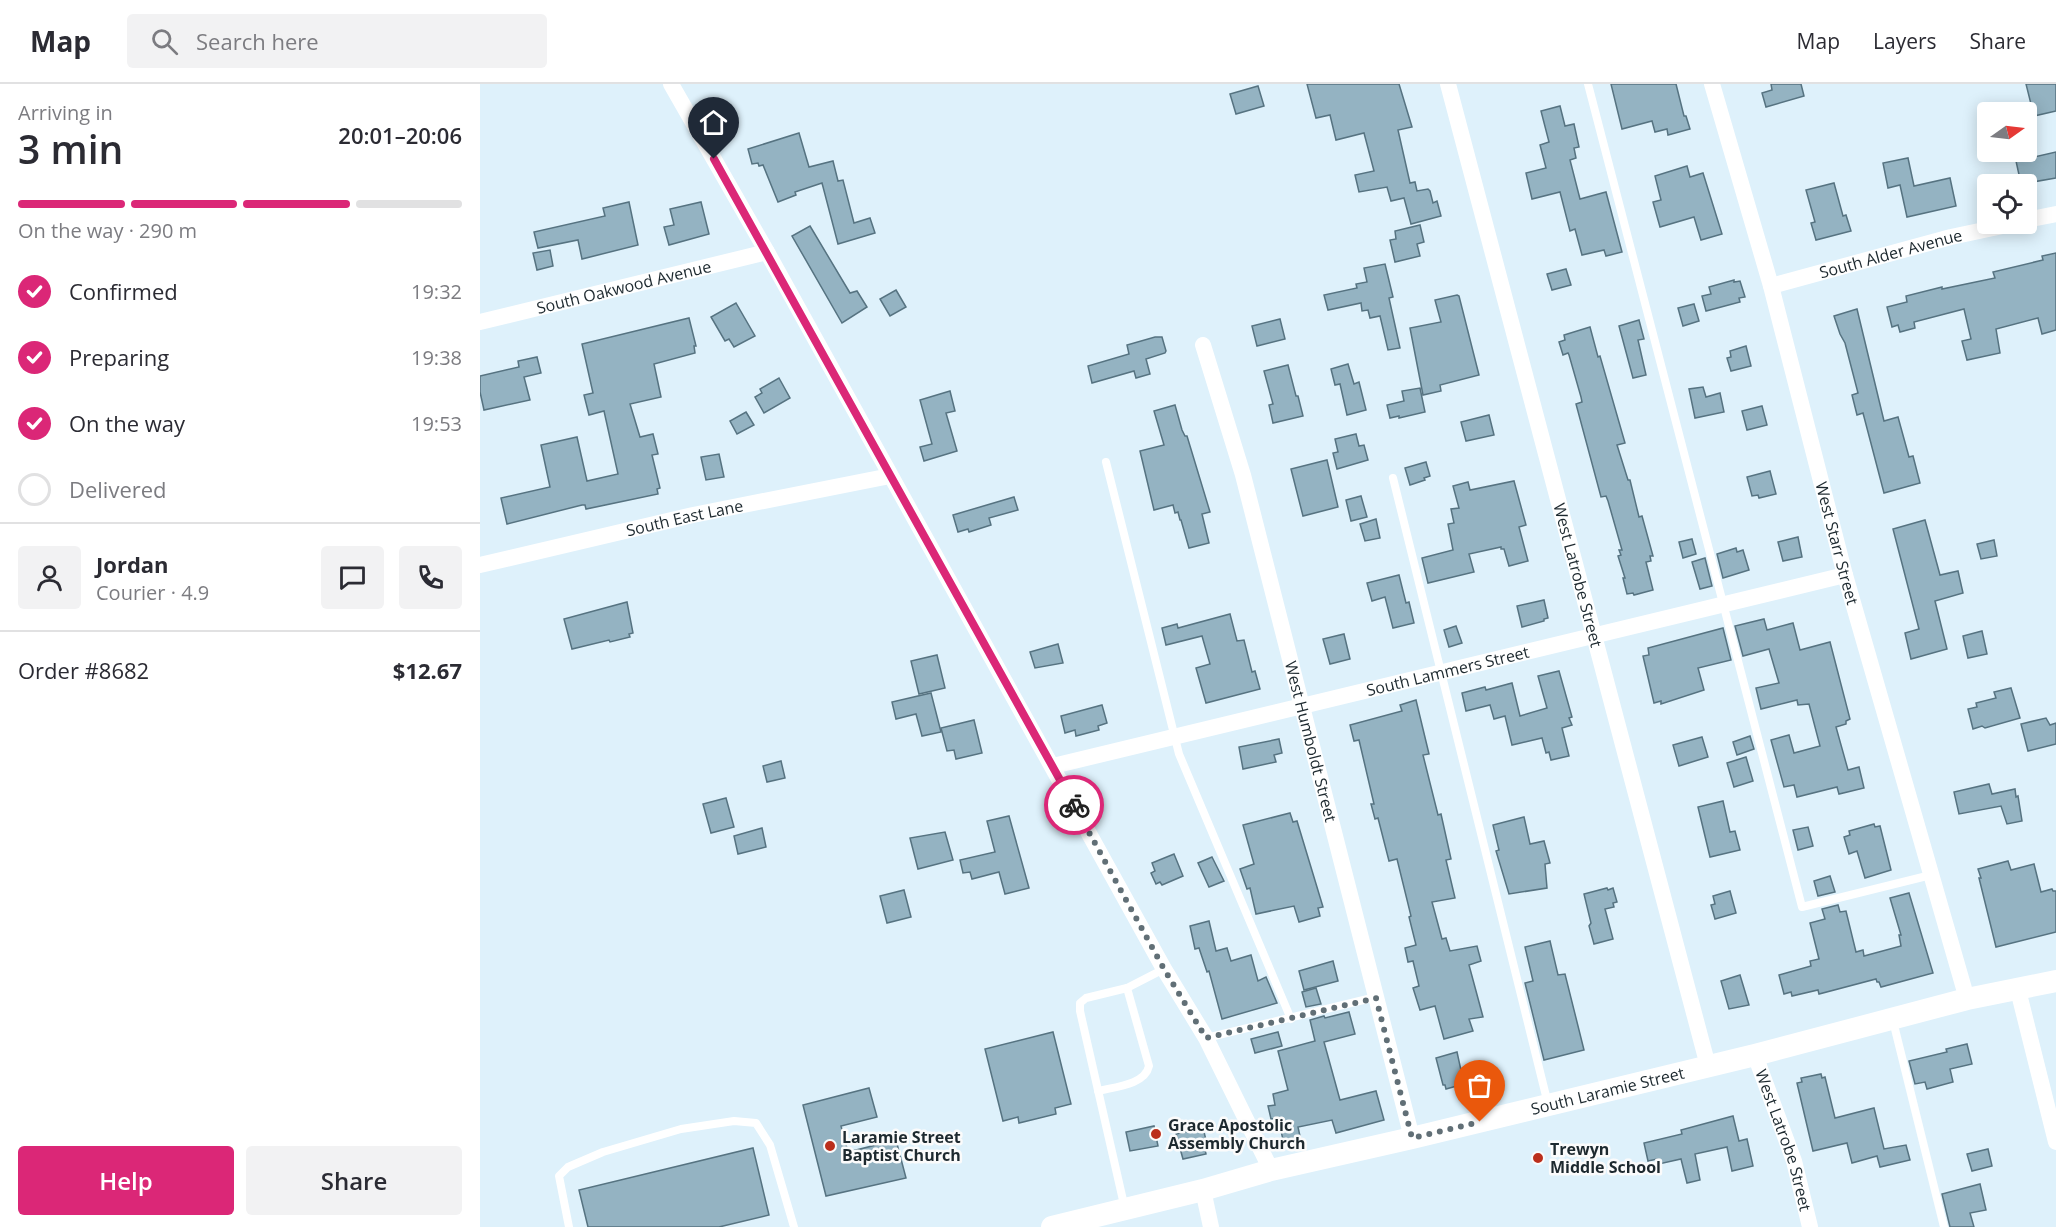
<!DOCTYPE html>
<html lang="en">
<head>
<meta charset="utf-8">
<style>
  :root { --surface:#fff; --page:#f2f2f3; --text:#2b2b33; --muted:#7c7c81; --line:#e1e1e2; --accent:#db2777 }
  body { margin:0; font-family:"Open Sans",sans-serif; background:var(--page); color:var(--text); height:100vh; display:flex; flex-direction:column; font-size:22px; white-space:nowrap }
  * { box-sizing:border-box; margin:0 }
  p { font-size:20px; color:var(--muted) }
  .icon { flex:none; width:33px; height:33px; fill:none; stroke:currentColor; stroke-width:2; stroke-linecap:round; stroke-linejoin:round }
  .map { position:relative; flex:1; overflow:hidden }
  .drawer { display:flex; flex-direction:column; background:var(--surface); width:480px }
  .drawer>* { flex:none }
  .needle { width:39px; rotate:76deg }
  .buttons { position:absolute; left:1497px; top:18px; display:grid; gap:12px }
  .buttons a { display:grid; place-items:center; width:60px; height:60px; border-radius:6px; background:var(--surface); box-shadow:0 3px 15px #0003; font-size:30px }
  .pin { position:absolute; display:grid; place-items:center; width:51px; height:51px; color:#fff; margin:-62px -26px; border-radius:50% 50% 50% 0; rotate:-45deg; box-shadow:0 0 6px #0007 }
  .pin .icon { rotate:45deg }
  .courier { position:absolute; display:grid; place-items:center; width:60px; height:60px; margin:-30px; border:4px solid #db2777; border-radius:50%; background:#fff; color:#222; box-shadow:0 2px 8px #0007 }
  .summary em { font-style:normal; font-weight:600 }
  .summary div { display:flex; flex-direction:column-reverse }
  .summary { display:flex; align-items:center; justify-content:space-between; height:102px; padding:0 18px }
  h1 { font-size:39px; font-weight:600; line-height:45px }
  .bar { display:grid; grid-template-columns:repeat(4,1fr); gap:9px 6px; align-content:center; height:72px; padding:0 18px }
  .bar i { height:8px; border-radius:4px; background:var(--line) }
  .bar .active { background:var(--accent) }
  .bar p { grid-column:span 4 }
  .line { display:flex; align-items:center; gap:15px; padding:0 18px; border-top:2px solid var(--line) }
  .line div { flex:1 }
  .round { display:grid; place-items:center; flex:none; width:63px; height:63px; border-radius:6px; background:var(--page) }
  ol { padding:0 18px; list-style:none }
  li { display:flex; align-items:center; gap:18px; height:66px }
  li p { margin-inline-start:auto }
  li .icon { padding:6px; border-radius:50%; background:var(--accent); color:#fff; stroke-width:4 }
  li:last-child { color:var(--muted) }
  li i { width:33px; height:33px; border:3px solid var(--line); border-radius:50% }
  .button { display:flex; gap:12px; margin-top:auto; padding:12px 18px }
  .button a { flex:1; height:69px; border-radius:6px; background:var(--accent); color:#fff; font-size:24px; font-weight:600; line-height:69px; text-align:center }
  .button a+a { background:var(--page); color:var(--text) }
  header { display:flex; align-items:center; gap:36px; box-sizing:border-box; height:84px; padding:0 30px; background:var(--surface); border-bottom:2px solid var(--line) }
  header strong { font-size:28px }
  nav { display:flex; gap:33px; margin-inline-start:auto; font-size:21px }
  .search { width:420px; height:54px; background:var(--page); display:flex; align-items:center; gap:15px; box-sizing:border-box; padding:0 21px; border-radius:6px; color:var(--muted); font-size:22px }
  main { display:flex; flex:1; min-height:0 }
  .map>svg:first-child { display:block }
</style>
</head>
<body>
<header>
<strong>Map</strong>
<div class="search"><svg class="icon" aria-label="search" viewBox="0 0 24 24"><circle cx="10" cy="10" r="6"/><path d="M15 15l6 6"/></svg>Search here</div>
<nav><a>Map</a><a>Layers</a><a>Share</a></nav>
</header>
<main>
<section class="drawer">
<div class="summary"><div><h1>3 min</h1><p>Arriving in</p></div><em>20:01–20:06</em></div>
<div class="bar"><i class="active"></i><i class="active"></i><i class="active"></i><i></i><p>On the way · 290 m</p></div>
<ol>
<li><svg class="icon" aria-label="check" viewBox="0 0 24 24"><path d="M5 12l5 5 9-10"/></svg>Confirmed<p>19:32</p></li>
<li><svg class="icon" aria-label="check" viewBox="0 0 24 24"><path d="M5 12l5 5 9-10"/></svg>Preparing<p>19:38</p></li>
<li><svg class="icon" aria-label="check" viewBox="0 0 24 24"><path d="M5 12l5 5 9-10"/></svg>On the way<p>19:53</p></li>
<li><i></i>Delivered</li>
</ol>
<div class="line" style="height:108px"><a class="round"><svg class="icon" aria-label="person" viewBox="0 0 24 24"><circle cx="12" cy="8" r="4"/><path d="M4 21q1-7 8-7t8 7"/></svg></a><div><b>Jordan</b><p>Courier · 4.9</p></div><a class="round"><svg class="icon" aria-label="chat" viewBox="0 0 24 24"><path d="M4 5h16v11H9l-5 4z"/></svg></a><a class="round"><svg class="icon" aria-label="phone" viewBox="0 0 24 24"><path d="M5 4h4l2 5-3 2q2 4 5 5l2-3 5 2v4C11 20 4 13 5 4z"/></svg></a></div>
<div class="line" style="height:78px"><div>Order #8682</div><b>$12.67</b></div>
<div class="button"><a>Help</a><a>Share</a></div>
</section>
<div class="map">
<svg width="1576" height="1143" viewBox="0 0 1576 1143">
  <rect width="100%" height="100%" fill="#def1fb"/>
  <g fill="#94b3c2" stroke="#567381" stroke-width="1.5">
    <path d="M827 0H919L932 43 918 46 930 99 935 98 937 107 948 105 950 107 953 119 957 117 961 132 931 140 924 114 911 117 907 103 879 108 875 91 894 87 884 49 856 56 850 31 836 34Z"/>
    <path d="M1131 0H1196L1204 32H1206L1210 45 1188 51 1187 45 1175 48 1172 37 1142 45Z"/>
    <path d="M1291 0H1321L1324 12 1286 23 1282 9 1292 6Z"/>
    <path d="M1546 0H1576V27L1554 32Z"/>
    <path d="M778 2 784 22 756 30 750 10Z"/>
    <path d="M1080 22 1085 42 1094 40 1099 63 1094 64 1096 74 1090 76 1100 115 1126 108 1142 168 1126 172 1124 166 1102 171 1095 145 1090 147 1080 108 1052 115 1046 89 1066 84 1060 61 1069 58 1061 27Z"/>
    <path d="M319 49 329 83 353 77 358 97 363 96 374 139 390 134 395 149 358 160 342 99 315 108 316 111 298 118 283 81 279 82 278 79 272 80 268 65Z"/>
    <path d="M1576 68V94L1541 100 1536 77Z"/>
    <path d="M1428 74 1434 102 1470 94 1476 122 1427 133 1420 101 1408 104 1403 79Z"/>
    <path d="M1207 82 1210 93 1223 89 1242 150 1221 156 1214 133 1180 143 1173 118 1181 116 1175 92Z"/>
    <path d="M1354 99 1363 132 1366 131 1371 147 1336 156 1331 139 1335 138 1326 106Z"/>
    <path d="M149 118 158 161 102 175 98 156 58 164 54 148 125 132 123 124Z"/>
    <path d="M221 118 229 150 189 161 184 143 194 141 190 125Z"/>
    <path d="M940 141 944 158 937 160 940 172 915 178 910 156 916 155 915 147Z"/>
    <path d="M330 142 370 209 377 207 387 223 362 239 312 152Z"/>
    <path d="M70 166 73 182 57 186 53 169Z"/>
    <path d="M1576 169V246L1562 250 1558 234 1516 245 1520 269 1487 276 1482 257 1491 255 1484 225 1434 238 1435 244 1420 248 1418 241 1412 243 1407 223 1427 218 1426 212 1462 203V205L1515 194 1513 188 1563 176 1562 172Z"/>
    <path d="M905 180 913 213 909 214 920 264 908 266 900 232 890 234 888 226 882 227 881 219 848 226 844 211 877 204 876 200 887 198 884 184Z"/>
    <path d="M1086 185 1091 201 1072 206 1067 190Z"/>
    <path d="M1254 196V198L1260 197 1265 213 1259 214 1260 218 1226 227 1222 212 1231 210 1229 203Z"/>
    <path d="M416 206 426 223 410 232 400 215Z"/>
    <path d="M977 211 979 212 999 291 960 301 961 307 943 311 930 244 961 238 955 216Z"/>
    <path d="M256 219 275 252 254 263 249 255 245 257 231 233Z"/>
    <path d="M1214 220 1219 237 1203 242 1198 224Z"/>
    <path d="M1377 225 1404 337 1418 333 1429 373 1433 372 1440 399 1404 409 1383 329 1377 331 1372 311 1378 309 1365 259 1360 250 1354 232Z"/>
    <path d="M209 234 216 262H214L215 269 174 280 181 313 150 320 160 353 173 350 178 370 172 371 180 404 177 405 178 410 106 425 105 421H102L27 440 21 414 70 403 61 361 97 353 107 397 138 390 124 327 109 331 104 311 113 309 102 260Z"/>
    <path d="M800 235 805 255 777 262 772 242Z"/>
    <path d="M1159 236 1164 255 1158 256 1166 291 1153 294 1139 242Z"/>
    <path d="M1110 243 1118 273 1120 272 1145 359 1137 361 1148 396H1150L1159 433 1162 432 1173 472H1170L1171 477 1166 478 1173 506 1154 511 1153 509 1147 510 1143 494H1145L1138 472 1141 471 1139 466H1142L1128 417 1126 412 1121 413 1096 320 1102 318 1101 313 1089 271 1088 269 1083 271 1079 258 1085 256 1084 251Z"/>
    <path d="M675 253H682L686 267 685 269 666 275 670 290 656 294 654 287 612 299 608 282 649 270 647 261Z"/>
    <path d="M1266 262 1271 282 1251 287 1247 274 1251 273 1250 267Z"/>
    <path d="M57 273 61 289 44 293 50 316 4 326 0 308V292L39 283 38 277Z"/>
    <path d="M868 280 874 300 879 298 886 326 867 331 860 300 855 301 851 285Z"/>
    <path d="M808 281 816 312H818L823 332 793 339 789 321 793 320 784 287Z"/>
    <path d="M299 294 310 314 284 329 275 313 282 309 280 305Z"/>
    <path d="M1223 303 1226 313 1240 309 1244 328 1215 334 1209 305Z"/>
    <path d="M940 304 945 328 919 334V332L910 334 907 321 924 317 922 307Z"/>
    <path d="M470 307 475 327 466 329 477 367 444 377 440 363 452 360 440 316Z"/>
    <path d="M695 321 702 346 705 352H707L730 428 722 430 729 459 709 464 701 436H700L698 428 695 429 693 421 674 426 660 367 684 361 674 327Z"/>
    <path d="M1282 322 1287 341 1267 346 1262 327Z"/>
    <path d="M266 328 274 341 257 350 250 337Z"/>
    <path d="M1009 331 1014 351 986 357 981 338Z"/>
    <path d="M876 350 879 362 884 361 888 376 857 385 853 369 858 368 855 355Z"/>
    <path d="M239 370 244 393 226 396 221 373Z"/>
    <path d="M847 376 858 423 823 432 811 385Z"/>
    <path d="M946 378 950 392 944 394 945 396 930 401 925 384Z"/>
    <path d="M1290 387 1296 410 1279 414 1278 411 1272 412 1267 393Z"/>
    <path d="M1034 397 1046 441 1039 443 1048 477 1029 482 1024 465H1021V463L989 470 994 488 948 499 942 474 973 466 968 440 974 439 971 425 979 424 973 402 988 398 990 406Z"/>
    <path d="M881 412 887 433 871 437 866 416Z"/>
    <path d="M534 413 538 426 509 434 511 441 489 448 488 445 478 448 473 431Z"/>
    <path d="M896 435 900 454 885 457 880 440Z"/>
    <path d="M1445 436 1460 491 1478 487 1483 509 1455 517 1467 565 1431 575 1425 549 1439 545 1413 445Z"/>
    <path d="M1318 453 1322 473 1303 477 1298 458Z"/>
    <path d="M1212 455 1216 470 1203 474 1199 458Z"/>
    <path d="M1514 456 1517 472 1501 475 1497 460Z"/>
    <path d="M1256 464 1257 468 1263 466 1269 486 1243 494 1237 470Z"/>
    <path d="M1225 474 1232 502 1220 505 1212 478Z"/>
    <path d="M919 491 926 519 929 518 934 539 913 544 905 513 892 517 887 499Z"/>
    <path d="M1064 516 1068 534 1064 535V537L1042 543 1037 522Z"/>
    <path d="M147 518 153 549 149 550 150 553 130 558 129 556 92 565 84 535Z"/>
    <path d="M750 530 757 557 764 556 772 588 775 587 780 605 726 619 716 584 730 580 722 552 686 561 682 544 697 540 698 544Z"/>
    <path d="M1284 535 1287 546 1313 539 1320 566 1350 558 1370 635 1366 637V640L1356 643 1368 686 1379 683 1384 704 1359 710 1357 703 1317 713 1314 701 1304 703 1291 656 1309 651 1314 669 1340 662 1329 620 1318 621 1317 616 1281 625 1276 604 1299 599 1289 565 1263 572 1255 542Z"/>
    <path d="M976 542 982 559 969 563 964 546Z"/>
    <path d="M1243 544 1251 576 1218 584 1224 606 1181 620V617L1174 619 1163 572 1169 571 1168 564Z"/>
    <path d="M1502 547 1507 570 1488 574 1483 552Z"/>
    <path d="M864 550 870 575 850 580 843 555Z"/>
    <path d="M578 560 583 579 555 584 550 568Z"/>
    <path d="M457 571 465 604 439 610 431 577Z"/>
    <path d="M1079 587 1092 633 1089 634 1092 641 1082 644 1089 672 1071 676 1069 668 1066 669 1062 654 1032 661 1025 632 1014 635 1010 621 986 627 982 609 1005 603 1006 606 1032 599 1040 632 1067 624 1058 592Z"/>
    <path d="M1531 604 1540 634 1505 644 1502 642 1493 645 1488 625 1497 623 1496 619 1516 614 1514 608Z"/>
    <path d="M451 609 461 648 442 652 436 630 416 635 412 618Z"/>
    <path d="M936 616 949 670 943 671 958 731 961 730 971 775 966 776 975 814 952 818 962 855 966 854 970 867 997 862 1001 877 989 881 1003 933 989 935 993 947 964 955 955 922 940 926 933 904 939 902 933 877 928 878 925 864 936 861 929 833 931 832 917 775 909 777 898 734 895 735 891 720H894L879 656 874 657 870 641 922 627 920 621Z"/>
    <path d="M622 621 627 639 618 642 619 646 596 652 595 646 585 649 581 632Z"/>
    <path d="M1566 634 1570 641 1576 639V660L1548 667 1541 640Z"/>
    <path d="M494 636 502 669 476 675 474 666 467 667 461 644Z"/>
    <path d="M1270 652 1274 665 1257 671 1253 658Z"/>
    <path d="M1222 653 1228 673 1199 682 1193 661Z"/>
    <path d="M799 655 802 669 794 671 796 678 763 685 759 663Z"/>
    <path d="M1266 673 1273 697 1254 703 1247 679Z"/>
    <path d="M301 677 305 694 287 698 283 682Z"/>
    <path d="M1509 700 1512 710 1535 705 1536 713 1538 712 1542 737 1527 740 1521 722 1479 730 1474 708Z"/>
    <path d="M246 714 254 743 231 749 223 720Z"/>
    <path d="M1243 717 1250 748 1255 747 1260 766 1230 773 1218 723Z"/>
    <path d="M810 729 813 738 817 737 843 823 838 824 840 832 819 838 814 822 776 830 770 804 767 805 760 785 774 780 763 741Z"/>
    <path d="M529 732 549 804 525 810 519 788 492 795 490 788 483 789 480 776 515 768 507 737Z"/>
    <path d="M1044 733 1050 760 1064 757 1070 779 1065 780 1067 804 1029 810 1016 767 1019 766 1013 741Z"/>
    <path d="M1394 740 1395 743 1400 742 1411 786 1385 794 1377 767 1369 770 1364 753 1370 751 1369 747Z"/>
    <path d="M1328 743 1333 762 1318 766 1313 746Z"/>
    <path d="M282 744 286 763 258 770 254 752Z"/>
    <path d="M465 748 473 776 438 785 430 754Z"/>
    <path d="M694 770 703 792 682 801 680 798 676 800 671 789 675 787 672 779Z"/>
    <path d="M732 773 744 797 729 803 718 779Z"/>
    <path d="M1528 777 1531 786 1554 780 1561 808 1572 805 1573 807H1576V848L1516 863 1499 794H1501L1498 785Z"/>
    <path d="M1350 792 1355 808 1338 812 1334 797Z"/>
    <path d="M1127 804 1128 806 1133 804 1137 818 1133 819 1134 823 1125 825 1133 855 1114 860 1109 842 1111 839 1104 810Z"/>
    <path d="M424 806 431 833 407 839 400 812Z"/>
    <path d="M1250 807 1256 829 1235 835 1231 821 1235 820 1233 812Z"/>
    <path d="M1429 809 1453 889 1401 903 1399 898H1397L1396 895 1339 910 1338 906 1312 912 1311 908 1304 910 1299 891 1331 882 1330 877 1339 875 1330 839 1345 835 1342 825 1358 821 1360 828 1366 827 1376 868 1383 866 1384 872 1421 862 1419 851H1421L1410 814Z"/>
    <path d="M729 837 736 867 747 864 751 877 771 871 778 897 786 893 797 919 742 935 729 887 727 888 719 864 715 865 710 842Z"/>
    <path d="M1070 857 1078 891 1085 890 1104 966 1064 976 1045 899 1053 897 1045 863Z"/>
    <path d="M853 877 858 897 824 906 819 887Z"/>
    <path d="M1260 891 1269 921 1249 925 1241 897Z"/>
    <path d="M836 904 841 920 826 923 822 908Z"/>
    <path d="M869 928 875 950 844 958 860 1016 896 1007 904 1036 856 1049 852 1036 818 1043 821 1057 804 1060 798 1034 791 1035 788 1022 795 1021 793 1010 808 1006 798 967 835 957 830 936 844 932 845 934Z"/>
    <path d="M573 948 591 1020 575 1024 576 1030 539 1039 538 1033 523 1037 505 965Z"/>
    <path d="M798 948 802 962 775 969 771 955Z"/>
    <path d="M1487 960 1492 980 1470 985 1473 998 1447 1005 1445 998 1435 1000 1429 977 1467 968 1466 965Z"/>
    <path d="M977 968 984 1000 966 1005 965 1001H963L956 974Z"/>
    <path d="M1341 990 1342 994 1345 993 1355 1034 1394 1024 1404 1065 1426 1061 1430 1076 1400 1083 1397 1072 1372 1079 1367 1059 1333 1067 1317 999 1322 998 1321 994Z"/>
    <path d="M389 1004 397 1033 361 1042 368 1068 416 1056 426 1094 346 1112 323 1021Z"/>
    <path d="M1253 1032 1259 1057 1267 1055 1273 1082 1252 1087 1247 1063 1215 1070 1220 1096 1207 1099 1201 1075 1179 1080 1177 1075 1168 1077 1164 1059 1202 1050 1201 1046Z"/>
    <path d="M674 1042 678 1062 650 1067 646 1048Z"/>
    <path d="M723 1044 726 1056 723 1057 726 1070 703 1075 696 1050Z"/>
    <path d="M273 1064 289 1131 239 1143H108L99 1106Z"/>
    <path d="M1508 1065 1512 1082 1492 1087 1487 1070Z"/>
    <path d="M1500 1100 1506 1126 1490 1129 1494 1143H1470L1462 1110Z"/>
  </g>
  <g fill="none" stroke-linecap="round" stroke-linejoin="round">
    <g stroke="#fff" stroke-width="8">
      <path d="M1108 0 1322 823 1451 791"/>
      <path d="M626 378 699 670 811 935"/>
      <path d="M913 394 1068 1020"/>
      <path d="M1413 937 1464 1143"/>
      <path d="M726 954 896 913"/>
      <path d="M618 1007C634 1003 665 1001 669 982L647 904"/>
      <path d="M645 1125 600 927V919L606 914 647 904 684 885"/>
      <path d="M89 1143 79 1092 88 1083 123 1068 201 1045 254 1037 276 1039 290 1061 314 1143"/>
    </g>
    <g stroke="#fff" stroke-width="16">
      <path d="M191 0 287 168 684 885 726 954 791 1086"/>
      <path id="s1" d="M968 0 1228 982"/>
      <path id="s2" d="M1232 0 1291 202 1365 491 1487 915"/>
      <path d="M1546 136 1576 130"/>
      <path id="s3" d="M1291 202 1471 153 1532 140"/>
      <path id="s4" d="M0 238 287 168"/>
      <path id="s5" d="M723 261 763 391 932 1054"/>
      <path id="s6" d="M0 481 213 431 410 392"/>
      <path id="s7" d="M573 682 1365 491"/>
      <path d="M1538 906 1576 1058"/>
      <path id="s8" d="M1275 971 1314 1077 1330 1143"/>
      <path d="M723 1106 731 1143"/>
    </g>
    <path stroke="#fff" stroke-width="22" id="s9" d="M572 1143 723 1106 791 1086 932 1054 1275 971 1487 915 1576 897"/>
  </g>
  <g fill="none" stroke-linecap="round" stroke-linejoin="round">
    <path stroke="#616f76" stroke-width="6" stroke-dasharray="0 10.8" d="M594 721 684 885 726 954 896 914 932 1054 1000 1038"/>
    <path stroke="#db2777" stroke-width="8" d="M234 75 594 721"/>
  </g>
  <g fill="#bb2f1c" stroke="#fbfbfb" stroke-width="2">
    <circle cx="676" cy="1050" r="6"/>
    <circle cx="350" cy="1062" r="6"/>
    <circle cx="1058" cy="1074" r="6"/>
  </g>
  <g text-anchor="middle" stroke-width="5" stroke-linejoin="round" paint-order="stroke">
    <g font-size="16" fill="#1d292f" stroke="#fbfbfb">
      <text dy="6" stroke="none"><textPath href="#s3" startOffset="124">South Alder Avenue</textPath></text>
      <text dy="6" stroke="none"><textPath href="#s4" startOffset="148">South Oakwood Avenue</textPath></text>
      <text dy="6" stroke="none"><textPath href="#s6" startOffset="210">South East Lane</textPath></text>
      <text dy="6" stroke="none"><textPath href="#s2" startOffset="476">West Starr Street</textPath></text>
      <text dy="6" stroke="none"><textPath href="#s1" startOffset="508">West Latrobe Street</textPath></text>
      <text dy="6" stroke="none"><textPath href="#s7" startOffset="406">South Lammers Street</textPath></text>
      <text dy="6" stroke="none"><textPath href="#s5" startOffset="411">West Humboldt Street</textPath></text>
      <text dy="6" stroke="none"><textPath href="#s9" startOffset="572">South Laramie Street</textPath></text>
      <text dy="6" stroke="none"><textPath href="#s8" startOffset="90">West Latrobe Street</textPath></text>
    </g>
    <g font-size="16" font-weight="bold" fill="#1d292f" stroke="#fbfbfb" text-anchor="start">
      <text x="688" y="1047">Grace Apostolic<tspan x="688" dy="18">Assembly Church</tspan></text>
      <text x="362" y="1059">Laramie Street<tspan x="362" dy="18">Baptist Church</tspan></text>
      <text x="1070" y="1071">Trewyn<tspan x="1070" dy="18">Middle School</tspan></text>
    </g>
  </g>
</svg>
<div class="buttons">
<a><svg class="needle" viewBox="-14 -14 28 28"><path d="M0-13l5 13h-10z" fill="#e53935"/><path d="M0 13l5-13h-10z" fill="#7c7c81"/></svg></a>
<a><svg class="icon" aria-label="locate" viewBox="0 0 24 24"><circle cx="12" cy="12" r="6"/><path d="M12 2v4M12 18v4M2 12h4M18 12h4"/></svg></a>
</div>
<div class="pin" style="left:1000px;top:1038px;background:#ea580c"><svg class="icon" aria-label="bag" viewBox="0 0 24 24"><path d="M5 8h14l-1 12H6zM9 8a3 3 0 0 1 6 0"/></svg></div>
<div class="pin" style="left:234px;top:75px;background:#1f2937"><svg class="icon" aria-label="home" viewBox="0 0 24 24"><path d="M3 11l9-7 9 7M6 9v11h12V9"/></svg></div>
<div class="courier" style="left:594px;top:721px"><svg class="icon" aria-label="bike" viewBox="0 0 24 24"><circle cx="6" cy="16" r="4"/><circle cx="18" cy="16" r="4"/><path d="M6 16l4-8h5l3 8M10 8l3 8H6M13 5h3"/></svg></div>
</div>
</main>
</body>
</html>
